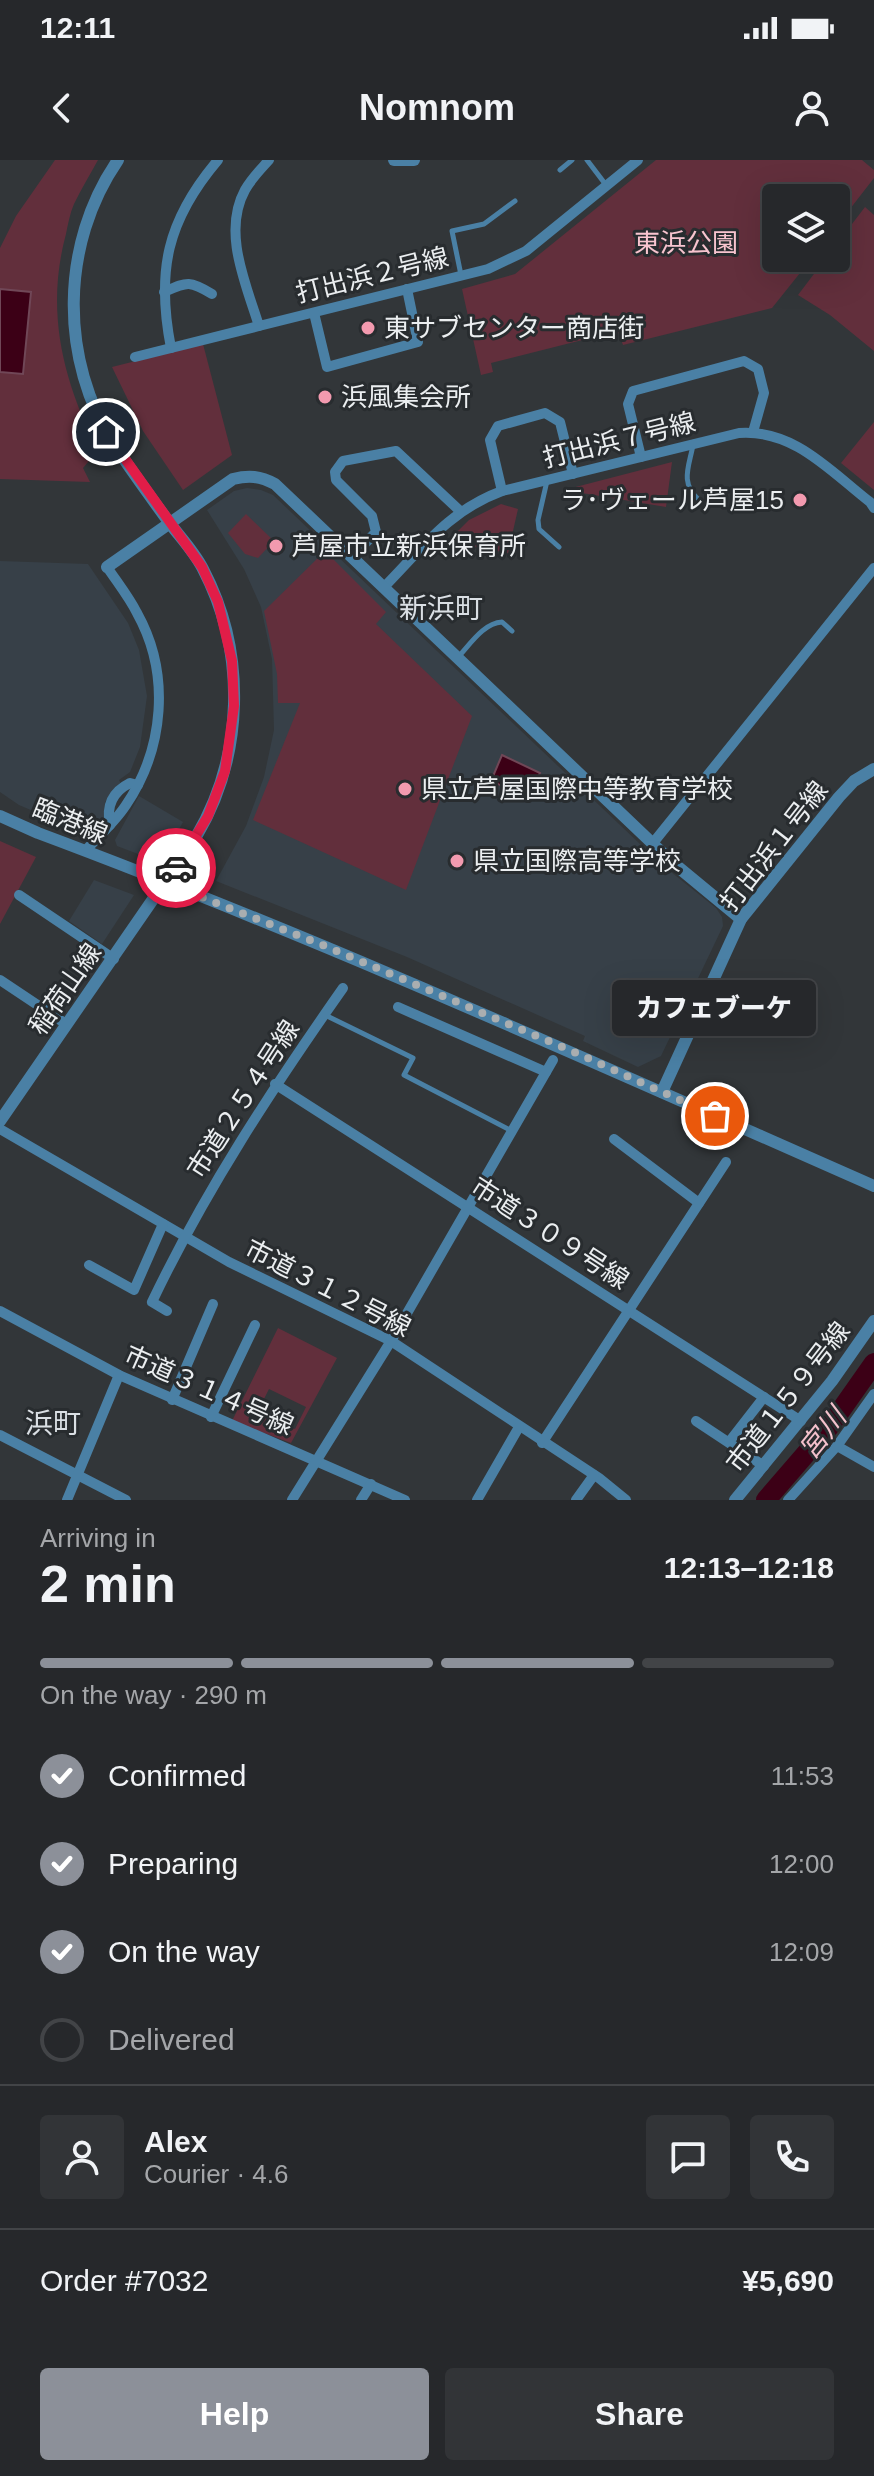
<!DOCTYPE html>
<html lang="en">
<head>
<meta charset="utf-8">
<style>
  :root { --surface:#26282b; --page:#323437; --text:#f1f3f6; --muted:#a4a6a9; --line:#424447; --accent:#8c9099 }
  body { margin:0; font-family:Helvetica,"Noto Sans JP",sans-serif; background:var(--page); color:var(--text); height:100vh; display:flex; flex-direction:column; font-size:30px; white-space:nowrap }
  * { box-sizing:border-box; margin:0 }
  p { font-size:26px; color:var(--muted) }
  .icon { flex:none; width:44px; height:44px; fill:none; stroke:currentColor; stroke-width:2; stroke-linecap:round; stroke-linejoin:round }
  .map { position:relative; height:1340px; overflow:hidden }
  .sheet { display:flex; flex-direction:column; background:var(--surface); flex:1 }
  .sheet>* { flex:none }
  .fabs { position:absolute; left:762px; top:24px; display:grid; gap:16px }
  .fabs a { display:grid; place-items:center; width:88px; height:88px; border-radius:8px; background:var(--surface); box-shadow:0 8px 32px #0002,0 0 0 2px var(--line); font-size:40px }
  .pin { position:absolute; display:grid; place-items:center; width:68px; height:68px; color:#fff; margin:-34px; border:4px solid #fff; border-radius:50%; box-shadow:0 2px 8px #0007 }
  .courier { position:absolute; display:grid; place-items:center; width:80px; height:80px; margin:-40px; border:6px solid #e11d48; border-radius:50%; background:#fff; color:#222; box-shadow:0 2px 10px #0007 }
  .bubble { position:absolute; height:56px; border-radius:8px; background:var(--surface); box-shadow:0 8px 32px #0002,0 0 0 2px var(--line); font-size:26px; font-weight:800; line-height:56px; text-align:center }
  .summary em { font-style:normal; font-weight:800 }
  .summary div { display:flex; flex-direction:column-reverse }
  .summary { display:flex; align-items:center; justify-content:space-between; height:136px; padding:0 40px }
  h1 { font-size:52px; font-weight:800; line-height:60px }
  .bar { display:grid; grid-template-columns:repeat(4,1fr); gap:12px 8px; align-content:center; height:96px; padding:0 40px }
  .bar i { height:10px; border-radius:6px; background:var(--line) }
  .bar .on { background:var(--accent) }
  .bar p { grid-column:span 4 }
  .line { display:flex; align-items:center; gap:20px; padding:0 40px; border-top:2px solid var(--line) }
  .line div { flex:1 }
  .round { display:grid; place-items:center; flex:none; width:84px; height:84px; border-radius:8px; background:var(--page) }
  ol { padding:0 40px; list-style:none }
  li { display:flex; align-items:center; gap:24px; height:88px }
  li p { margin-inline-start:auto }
  li .icon { padding:8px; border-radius:50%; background:var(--accent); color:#fff; stroke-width:4 }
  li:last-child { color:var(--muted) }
  li i { width:44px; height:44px; border:4px solid var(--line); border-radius:50% }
  .primary-button { display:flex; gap:16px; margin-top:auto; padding:16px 40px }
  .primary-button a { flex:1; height:92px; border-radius:8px; background:var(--accent); color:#fff; font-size:32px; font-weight:800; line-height:92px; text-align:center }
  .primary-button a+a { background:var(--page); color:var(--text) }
  .status { display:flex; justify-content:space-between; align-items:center; height:56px; padding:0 40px; background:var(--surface); direction:ltr }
  .status svg { height:22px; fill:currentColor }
  header { display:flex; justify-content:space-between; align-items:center; height:104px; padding:0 40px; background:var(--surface); font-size:36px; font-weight:800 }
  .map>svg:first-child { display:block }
</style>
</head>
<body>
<div class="status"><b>12:11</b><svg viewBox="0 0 49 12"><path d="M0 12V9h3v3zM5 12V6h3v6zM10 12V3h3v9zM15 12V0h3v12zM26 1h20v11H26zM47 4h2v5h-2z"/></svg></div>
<header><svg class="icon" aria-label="back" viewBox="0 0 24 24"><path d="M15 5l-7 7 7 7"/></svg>Nomnom<svg class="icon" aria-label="person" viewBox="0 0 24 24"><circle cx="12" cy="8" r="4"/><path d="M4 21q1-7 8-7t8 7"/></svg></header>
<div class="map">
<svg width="874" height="1340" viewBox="0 0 874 1340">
  <rect width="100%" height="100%" fill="#323639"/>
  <g fill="#374048">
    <path d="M247 328 261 330 273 335 661 704 716 748 722 757 723 766 661 896 638 907 583 881 585 876 407 797 216 721 246 666 264 617 274 570 272 499 261 447 244 409 207 350 234 331Z"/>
    <path d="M0 401 88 404 128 463 139 490 147 536 140 587 130 612 119 620 121 624 105 642 104 664 92 676 19 645 0 632Z"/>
    <path d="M139 636 183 662 166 693 154 700 117 686 115 680Z"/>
    <path d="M94 720 134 735 102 784 69 761Z"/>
  </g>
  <g fill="#622f3c" fill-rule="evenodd">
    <path d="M55 0H98C90 15 81 29 74 44 70 53 68 64 66 74 45 151 63 221 98 290L83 308 90 322 0 319V88L16 56Z"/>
    <path d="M656 0H862L874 10V18L836 67V38H776V98H812L772 148 623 185 618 171 491 203 493 212 481 215 462 129 515 114Z"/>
    <path d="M865 47 874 55V191L830 155 798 135 826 98H836V85Z"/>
    <path d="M203 184 232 295 183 330 143 271 112 207Z"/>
    <path d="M874 262V330L841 303Z"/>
    <path d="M672 302 666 347 564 330Z"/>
    <path d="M501 344 518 349 508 393 447 382 469 360Z"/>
    <path d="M246 354 274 381 258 398 245 394 228 373Z"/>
    <path d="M325 391 386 452 376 464 472 556 406 730 253 660 300 543H278L277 514 264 451Z"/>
    <path d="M0 681 36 697 0 764Z"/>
    <path d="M278 1168 337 1198 291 1283 232 1261ZM269 1229 306 1247 295 1269 258 1251Z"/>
  </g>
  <g fill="#3c0016" stroke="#704757" stroke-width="2">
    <path d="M0 129 31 132 23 214 0 212Z"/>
    <path d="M502 595 540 613 529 638 491 621Z"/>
  </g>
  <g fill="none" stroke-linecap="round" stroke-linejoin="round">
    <path stroke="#3c0016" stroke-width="20" d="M766 1340 829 1267 874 1203"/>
    <g stroke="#4a80a5" stroke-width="5">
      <path d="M587 0 606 25"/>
      <path d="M560 10 572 0"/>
      <path d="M461 115 452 71 484 64 515 41"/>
      <path d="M693 285C689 307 680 322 698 339"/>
      <path d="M547 321 538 360 539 369 559 387"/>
      <path d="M459 496C471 483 484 463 502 462L512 471"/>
      <path d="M325 855 413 898 404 915 512 971"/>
    </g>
    <g stroke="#4a80a5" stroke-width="10">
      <path d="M269 0C261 9 251 19 245 30 222 72 246 124 259 166L488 109 526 91 638 0"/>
      <path d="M164 132C187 122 189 120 212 134"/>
      <path d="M314 153 327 207 418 182 407 129"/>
      <path d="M171 188C156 111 167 60 218 0"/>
      <path d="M135 197 259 166"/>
      <path d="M641 297 628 244 633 231 744 201 758 209 764 233 753 272"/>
      <path d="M502 331 490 280 498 266 545 253 560 262 573 314"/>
      <path d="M353 396 376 372 372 356 336 320 335 312 343 301 396 291 460 351"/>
      <path d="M385 426C423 387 450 350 502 331L739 273C794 269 830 311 870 342L874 348"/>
      <path d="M110 665C106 646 112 632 130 623L138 625"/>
      <path d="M653 683 874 408"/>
      <path d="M85 691C99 676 115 662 126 645 164 589 171 514 137 453 129 437 117 422 107 407"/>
      <path d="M19 735 114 799"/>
      <path d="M0 820 66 864"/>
      <path d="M398 847 546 912"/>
      <path d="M275 924 801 1261"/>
      <path d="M0 969 229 1102 391 1181 599 1318 626 1340"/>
      <path d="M614 979 699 1043"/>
      <path d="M89 1105 134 1130 163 1064"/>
      <path d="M0 1151 119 1215 405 1340"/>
      <path d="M167 1151 152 1142C205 1031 272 929 343 828"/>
      <path d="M172 1240 213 1144"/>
      <path d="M211 1257 255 1165"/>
      <path d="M696 1261 764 1306"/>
      <path d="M0 1275 126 1340"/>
      <path d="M729 1282 764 1237"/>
      <path d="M542 1283 726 1002"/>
      <path d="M837 1286 874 1307"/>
      <path d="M67 1340 119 1215"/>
      <path d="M292 1340 391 1181 553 900"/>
      <path d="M361 1340 371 1324"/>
      <path d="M477 1340 519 1267"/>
      <path d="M576 1340 594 1315"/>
      <path d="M788 1340 837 1286 874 1234"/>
    </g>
    <g stroke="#4a80a5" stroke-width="12">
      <path d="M394 0H414"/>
      <path d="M107 407 233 319C249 315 260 316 275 324L672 702 741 759"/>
      <path d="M0 656 38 673C322 779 597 904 874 1026"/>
      <path d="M662 932 741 759 839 637 854 621 874 609"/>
      <path d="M0 961 196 677C244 596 247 493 203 409 195 393 182 379 171 365 152 339 133 313 115 286 59 200 60 84 118 0"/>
      <path d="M735 1340 832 1221 874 1161"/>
    </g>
  </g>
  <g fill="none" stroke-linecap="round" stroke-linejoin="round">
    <path stroke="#aaaeb0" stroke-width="8" stroke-dasharray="0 14.4" d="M176 708 166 723 325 786 572 891 715 956"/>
    <path stroke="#e11d48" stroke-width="10" d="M106 272 202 407 218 442 232 501 234 546 225 611 208 656 176 708"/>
  </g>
  <g fill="#f29aaf" stroke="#282c2f" stroke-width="3">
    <circle cx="368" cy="168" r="8"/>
    <circle cx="325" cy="237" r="8"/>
    <circle cx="800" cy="340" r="8"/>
    <circle cx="276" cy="386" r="8"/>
    <circle cx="405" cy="629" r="8"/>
    <circle cx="457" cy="701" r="8"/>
  </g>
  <g text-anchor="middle" stroke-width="6" stroke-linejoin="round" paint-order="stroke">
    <g font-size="26" fill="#f8c4cf" stroke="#282c2f">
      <text x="686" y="92">東浜公園</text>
    </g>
    <g font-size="26" fill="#ebeef0" stroke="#282c2f">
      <text transform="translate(372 115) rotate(-14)" y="9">打出浜２号線</text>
      <text transform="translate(619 280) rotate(-14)" y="9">打出浜７号線</text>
      <text transform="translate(70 661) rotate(22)" y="9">臨港線</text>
      <text transform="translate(774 686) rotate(-52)" y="9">打出浜１号線</text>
      <text transform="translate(65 829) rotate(-55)" y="9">稲荷山線</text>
      <text transform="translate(243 939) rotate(-57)" y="9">市道２５４号線</text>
      <text transform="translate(550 1073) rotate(33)" y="9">市道３０９号線</text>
      <text transform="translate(328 1128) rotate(27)" y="9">市道３１２号線</text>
      <text transform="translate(209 1230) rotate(24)" y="9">市道３１４号線</text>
      <text transform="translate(788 1237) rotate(-52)" y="9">市道１５９号線</text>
    </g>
    <g font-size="26" fill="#ebeef0" stroke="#282c2f" text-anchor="start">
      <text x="384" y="177">東サブセンター商店街</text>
      <text x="341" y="246">浜風集会所</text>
      <text x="784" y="349" text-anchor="end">ラ･ヴェール芦屋15</text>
      <text x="292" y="395">芦屋市立新浜保育所</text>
      <text x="421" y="638">県立芦屋国際中等教育学校</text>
      <text x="473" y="710">県立国際高等学校</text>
    </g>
    <g font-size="28" fill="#dadfe4" stroke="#282c2f">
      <text x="441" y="458">新浜町</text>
      <text x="53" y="1273">浜町</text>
    </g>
    <g font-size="28" font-style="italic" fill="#f4c1cc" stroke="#282c2f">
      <text transform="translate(822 1273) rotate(-51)" y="10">宮川</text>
    </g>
  </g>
</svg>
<div class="fabs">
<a><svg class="icon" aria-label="layers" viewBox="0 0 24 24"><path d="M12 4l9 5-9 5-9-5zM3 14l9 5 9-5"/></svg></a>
</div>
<div class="pin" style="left:715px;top:956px;background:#ea580c"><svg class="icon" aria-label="bag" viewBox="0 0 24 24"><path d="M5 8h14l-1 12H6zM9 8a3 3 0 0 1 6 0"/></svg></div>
<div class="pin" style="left:106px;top:272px;background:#1f2937"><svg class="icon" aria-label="home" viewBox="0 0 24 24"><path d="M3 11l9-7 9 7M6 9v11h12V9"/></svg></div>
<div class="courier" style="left:176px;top:708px"><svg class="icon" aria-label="car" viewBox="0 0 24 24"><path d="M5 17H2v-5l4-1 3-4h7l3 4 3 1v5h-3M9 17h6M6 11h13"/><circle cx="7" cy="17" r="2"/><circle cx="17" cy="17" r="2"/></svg></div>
<div class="bubble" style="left:612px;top:820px;width:204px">カフェブーケ</div>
</div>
<section class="sheet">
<div class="summary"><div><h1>2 min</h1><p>Arriving in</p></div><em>12:13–12:18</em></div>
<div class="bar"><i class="on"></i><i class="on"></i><i class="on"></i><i></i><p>On the way · 290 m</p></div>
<ol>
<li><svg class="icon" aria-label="check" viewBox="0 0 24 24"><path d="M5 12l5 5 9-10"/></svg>Confirmed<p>11:53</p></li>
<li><svg class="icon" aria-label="check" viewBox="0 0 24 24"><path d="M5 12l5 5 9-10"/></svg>Preparing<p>12:00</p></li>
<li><svg class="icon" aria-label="check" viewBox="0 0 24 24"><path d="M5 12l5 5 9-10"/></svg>On the way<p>12:09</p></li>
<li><i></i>Delivered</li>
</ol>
<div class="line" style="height:144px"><a class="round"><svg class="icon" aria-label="person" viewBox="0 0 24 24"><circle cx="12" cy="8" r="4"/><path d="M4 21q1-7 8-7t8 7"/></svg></a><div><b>Alex</b><p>Courier · 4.6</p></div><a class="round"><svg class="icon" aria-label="chat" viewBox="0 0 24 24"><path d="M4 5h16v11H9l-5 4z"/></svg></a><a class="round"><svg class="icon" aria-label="phone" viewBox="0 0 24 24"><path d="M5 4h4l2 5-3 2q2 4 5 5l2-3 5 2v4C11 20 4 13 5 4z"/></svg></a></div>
<div class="line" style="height:104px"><div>Order #7032</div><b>¥5,690</b></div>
<div class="primary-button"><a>Help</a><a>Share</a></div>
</section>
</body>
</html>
